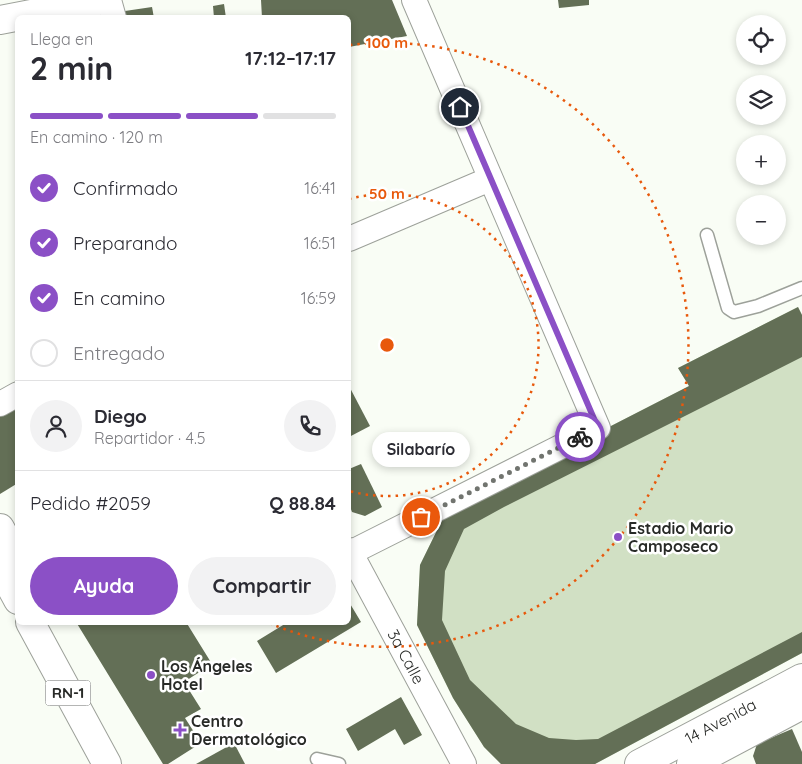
<!DOCTYPE html>
<html lang="es">
<head>
<meta charset="utf-8">
<style>
  :root { --surface:#fff; --page:#f2f2f3; --text:#2b2b33; --muted:#7c7c81; --line:#e1e1e2; --accent:#8b50c6 }
  body { margin:0; font-family:Quicksand,sans-serif; background:var(--page); color:var(--text); height:100vh; display:flex; flex-direction:column; font-size:19px; white-space:nowrap }
  * { box-sizing:border-box; margin:0 }
  p { font-size:16px; color:var(--muted) }
  .icon { flex:none; width:28px; height:28px; fill:none; stroke:currentColor; stroke-width:2; stroke-linecap:round; stroke-linejoin:round }
  .map { position:relative; flex:1; overflow:hidden }
  .panel { position:absolute; left:15px; top:15px; width:336px; height:610px; display:flex; flex-direction:column; background:var(--surface); border-radius:8px; box-shadow:0 2px 8px #0003 }
  .panel>* { flex:none }
  .tools { position:absolute; left:736px; top:15px; display:grid; gap:10px }
  .tools a { display:grid; place-items:center; width:50px; height:50px; border-radius:50%; background:var(--surface); box-shadow:0 2px 8px #0003; font-size:25px }
  .pin { position:absolute; display:grid; place-items:center; width:42px; height:42px; color:#fff; margin:-21px; border:2px solid #fff; border-radius:50%; box-shadow:0 1px 5px #0007 }
  .courier { position:absolute; display:grid; place-items:center; width:50px; height:50px; margin:-25px; border:4px solid #8b50c6; border-radius:50%; background:#fff; color:#222; box-shadow:0 1px 6px #0007 }
  .bubble { position:absolute; height:35px; border-radius:18px; background:var(--surface); box-shadow:0 2px 8px #0003; font-size:16px; font-weight:700; line-height:35px; text-align:center }
  .headline em { font-style:normal; font-weight:700 }
  .headline div { display:flex; flex-direction:column-reverse }
  .headline { display:flex; align-items:center; justify-content:space-between; height:85px; padding:0 15px }
  h1 { font-size:32px; font-weight:700; line-height:38px }
  .bar { display:grid; grid-template-columns:repeat(4,1fr); gap:8px 5px; align-content:center; height:60px; padding:0 15px }
  .bar i { height:6px; border-radius:4px; background:var(--line) }
  .bar .active { background:var(--accent) }
  .bar p { grid-column:span 4 }
  .line { display:flex; align-items:center; gap:12px; padding:0 15px; border-top:1px solid var(--line) }
  .line div { flex:1 }
  .round { display:grid; place-items:center; flex:none; width:52px; height:52px; border-radius:26px; background:var(--page) }
  ol { padding:0 15px; list-style:none }
  li { display:flex; align-items:center; gap:15px; height:55px }
  li p { margin-inline-start:auto }
  li .icon { padding:5px; border-radius:50%; background:var(--accent); color:#fff; stroke-width:4 }
  li:last-child { color:var(--muted) }
  li i { width:28px; height:28px; border:2px solid var(--line); border-radius:50% }
  .primary-button { display:flex; gap:10px; margin-top:auto; padding:10px 15px }
  .primary-button a { flex:1; height:58px; border-radius:30px; background:var(--accent); color:#fff; font-size:20px; font-weight:700; line-height:58px; text-align:center }
  .primary-button a+a { background:var(--page); color:var(--text) }
  .map>svg:first-child { display:block }
</style>
</head>
<body>
<div class="map">
<svg width="802" height="764" viewBox="0 0 802 764">
  <rect width="100%" height="100%" fill="#f9fdf5"/>
  <path fill="#d1e0c4" d="M798 307 802 315V653L595 764H501L484 747 453 698 417 625 420 565 447 510 689 386 678 368Z"/>
  <g fill="#636f56">
    <path d="M261 0H392L407 36 349 47V18H262Z"/>
    <path d="M558 0H589V5L559 8Z"/>
    <path d="M224 4 226 18H214L213 6Z"/>
    <path d="M152 7 154 18H126L125 11Z"/>
    <path d="M798 307 802 315V357L504 507 464 529 445 571 442 620 470 680 516 724 549 738 576 740 598 739 802 632V653L595 764H501L484 747 453 698 417 625 420 565 447 510 689 386 678 368Z"/>
    <path d="M349 386 370 426 349 437Z"/>
    <path d="M18 407V483L0 494V417Z"/>
    <path d="M361 464 382 507 365 516 352 512 349 504V469Z"/>
    <path d="M349 602 361 622 276 673 257 641 288 622H349Z"/>
    <path d="M76 622H186L212 664 184 682 201 709 185 718 201 743 168 764H163Z"/>
    <path d="M401 697 422 735 404 745 395 729 358 751 346 729Z"/>
    <path d="M792 729 802 752V764H756L753 756 757 744Z"/>
    <path d="M234 743 245 764H196Z"/>
  </g>
  <g fill="none" stroke-linecap="round" stroke-linejoin="round">
    <defs>
      <g id="service">
        <path d="M707 235 728 308 734 312 758 306 802 288"/>
        <path d="M317 759 339 764"/>
      </g>
      <g id="minor">
        <path d="M109 0 114 18"/>
        <path d="M349 239 490 179"/>
        <path d="M0 404 18 394"/>
        <path id="s1" d="M349 550 464 764"/>
        <path d="M350 553 598 428 414 0"/>
      </g>
      <g id="tertiary">
        <path d="M0 20 104 0"/>
        <path id="s2" d="M639 764 802 678"/>
        <path d="M691 764 802 705"/>
      </g>
      <g id="primary">
        <path d="M0 528 18 561"/>
        <path d="M0 567 18 600"/>
        <path d="M30 622 107 764"/>
      </g>
    </defs>
    <use href="#service" stroke="#9da19a" stroke-width="15"/>
    <use href="#minor" stroke="#9da19a" stroke-width="26"/>
    <use href="#tertiary" stroke="#9da19a" stroke-width="30"/>
    <use href="#primary" stroke="#9da19a" stroke-width="30"/>
    <use href="#service" stroke="#fff" stroke-width="12"/>
    <use href="#minor" stroke="#fff" stroke-width="24"/>
    <use href="#tertiary" stroke="#fff" stroke-width="28"/>
    <use href="#primary" stroke="#fff" stroke-width="28"/>
  </g>
  <g fill="none" stroke-linecap="round" stroke-linejoin="round">
    <path stroke="#71746f" stroke-width="5" stroke-dasharray="0 9" d="M421 517 580 437"/>
    <path stroke="#8b50c6" stroke-width="6" d="M460 107 598 428 580 437"/>
  </g>
  <g fill="none" stroke="#e8590c" stroke-width="2.5" stroke-dasharray="2.5 5">
    <path d="M349 199A151 151 0 1 1 349 491"/>
    <path d="M350 45A302 302 0 1 1 269 623"/>
  </g>
  <g fill="#8b50c6" stroke="#fff" stroke-width="2">
    <circle cx="618" cy="537" r="5"/>
    <circle cx="151" cy="675" r="5"/>
    <path d="M177.5 722.5h5v5h5v5h-5v5h-5v-5h-5v-5h5z"/>
  </g>
  <g text-anchor="middle" stroke-width="5" stroke-linejoin="round" paint-order="stroke">
    <rect fill="#fff" stroke="#686a68" stroke-width="1" x="45.5" y="680.5" width="45" height="25" rx="4"/>
    <g font-size="15" font-weight="bold" fill="#282a27">
      <text x="68" y="698">RN-1</text>
    </g>
    <g font-size="16" font-weight="bold" fill="#282a27" stroke="#fff" text-anchor="start">
      <text x="628" y="534">Estadio Mario<tspan x="628" dy="18">Camposeco</tspan></text>
      <text x="161" y="672">Los Ángeles<tspan x="161" dy="18">Hotel</tspan></text>
      <text x="191" y="727">Centro<tspan x="191" dy="18">Dermatológico</tspan></text>
    </g>
    <g font-size="16" fill="#282a27" stroke="#fff">
      <text dy="6" stroke="none"><textPath href="#s1" startOffset="121">3a Calle</textPath></text>
      <text dy="6" stroke="none"><textPath href="#s2" startOffset="92">14 Avenida</textPath></text>
    </g>
  </g>
  <circle cx="387" cy="345" r="8" fill="#e8590c" stroke="#fff" stroke-width="2.5"/>
  <g font-size="15" text-anchor="middle" font-weight="bold" fill="#e8590c" stroke="#fff" stroke-width="5" stroke-linejoin="round" paint-order="stroke">
    <text x="387" y="48">100 m</text>
    <text x="387" y="199">50 m</text>
  </g>
</svg>
<div class="tools">
<a><svg class="icon" aria-label="locate" viewBox="0 0 24 24"><circle cx="12" cy="12" r="6"/><path d="M12 2v4M12 18v4M2 12h4M18 12h4"/></svg></a>
<a><svg class="icon" aria-label="layers" viewBox="0 0 24 24"><path d="M12 4l9 5-9 5-9-5zM3 14l9 5 9-5"/></svg></a>
<a>+</a>
<a>−</a>
</div>
<div class="pin" style="left:421px;top:517px;background:#ea580c"><svg class="icon" aria-label="bag" viewBox="0 0 24 24"><path d="M5 8h14l-1 12H6zM9 8a3 3 0 0 1 6 0"/></svg></div>
<div class="pin" style="left:460px;top:107px;background:#1f2937"><svg class="icon" aria-label="home" viewBox="0 0 24 24"><path d="M3 11l9-7 9 7M6 9v11h12V9"/></svg></div>
<div class="courier" style="left:580px;top:437px"><svg class="icon" aria-label="bike" viewBox="0 0 24 24"><circle cx="6" cy="16" r="4"/><circle cx="18" cy="16" r="4"/><path d="M6 16l4-8h5l3 8M10 8l3 8H6M13 5h3"/></svg></div>
<div class="bubble" style="left:372px;top:432px;width:98px">Silabarío</div>
<section class="panel">
<div class="headline"><div><h1>2 min</h1><p>Llega en</p></div><em>17:12–17:17</em></div>
<div class="bar"><i class="active"></i><i class="active"></i><i class="active"></i><i></i><p>En camino · 120 m</p></div>
<ol>
<li><svg class="icon" aria-label="check" viewBox="0 0 24 24"><path d="M5 12l5 5 9-10"/></svg>Confirmado<p>16:41</p></li>
<li><svg class="icon" aria-label="check" viewBox="0 0 24 24"><path d="M5 12l5 5 9-10"/></svg>Preparando<p>16:51</p></li>
<li><svg class="icon" aria-label="check" viewBox="0 0 24 24"><path d="M5 12l5 5 9-10"/></svg>En camino<p>16:59</p></li>
<li><i></i>Entregado</li>
</ol>
<div class="line" style="height:90px"><a class="round"><svg class="icon" aria-label="person" viewBox="0 0 24 24"><circle cx="12" cy="8" r="4"/><path d="M4 21q1-7 8-7t8 7"/></svg></a><div><b>Diego</b><p>Repartidor · 4.5</p></div><a class="round"><svg class="icon" aria-label="phone" viewBox="0 0 24 24"><path d="M5 4h4l2 5-3 2q2 4 5 5l2-3 5 2v4C11 20 4 13 5 4z"/></svg></a></div>
<div class="line" style="height:65px"><div>Pedido #2059</div><b>Q 88.84</b></div>
<div class="primary-button"><a>Ayuda</a><a>Compartir</a></div>
</section>
</div>
</body>
</html>
